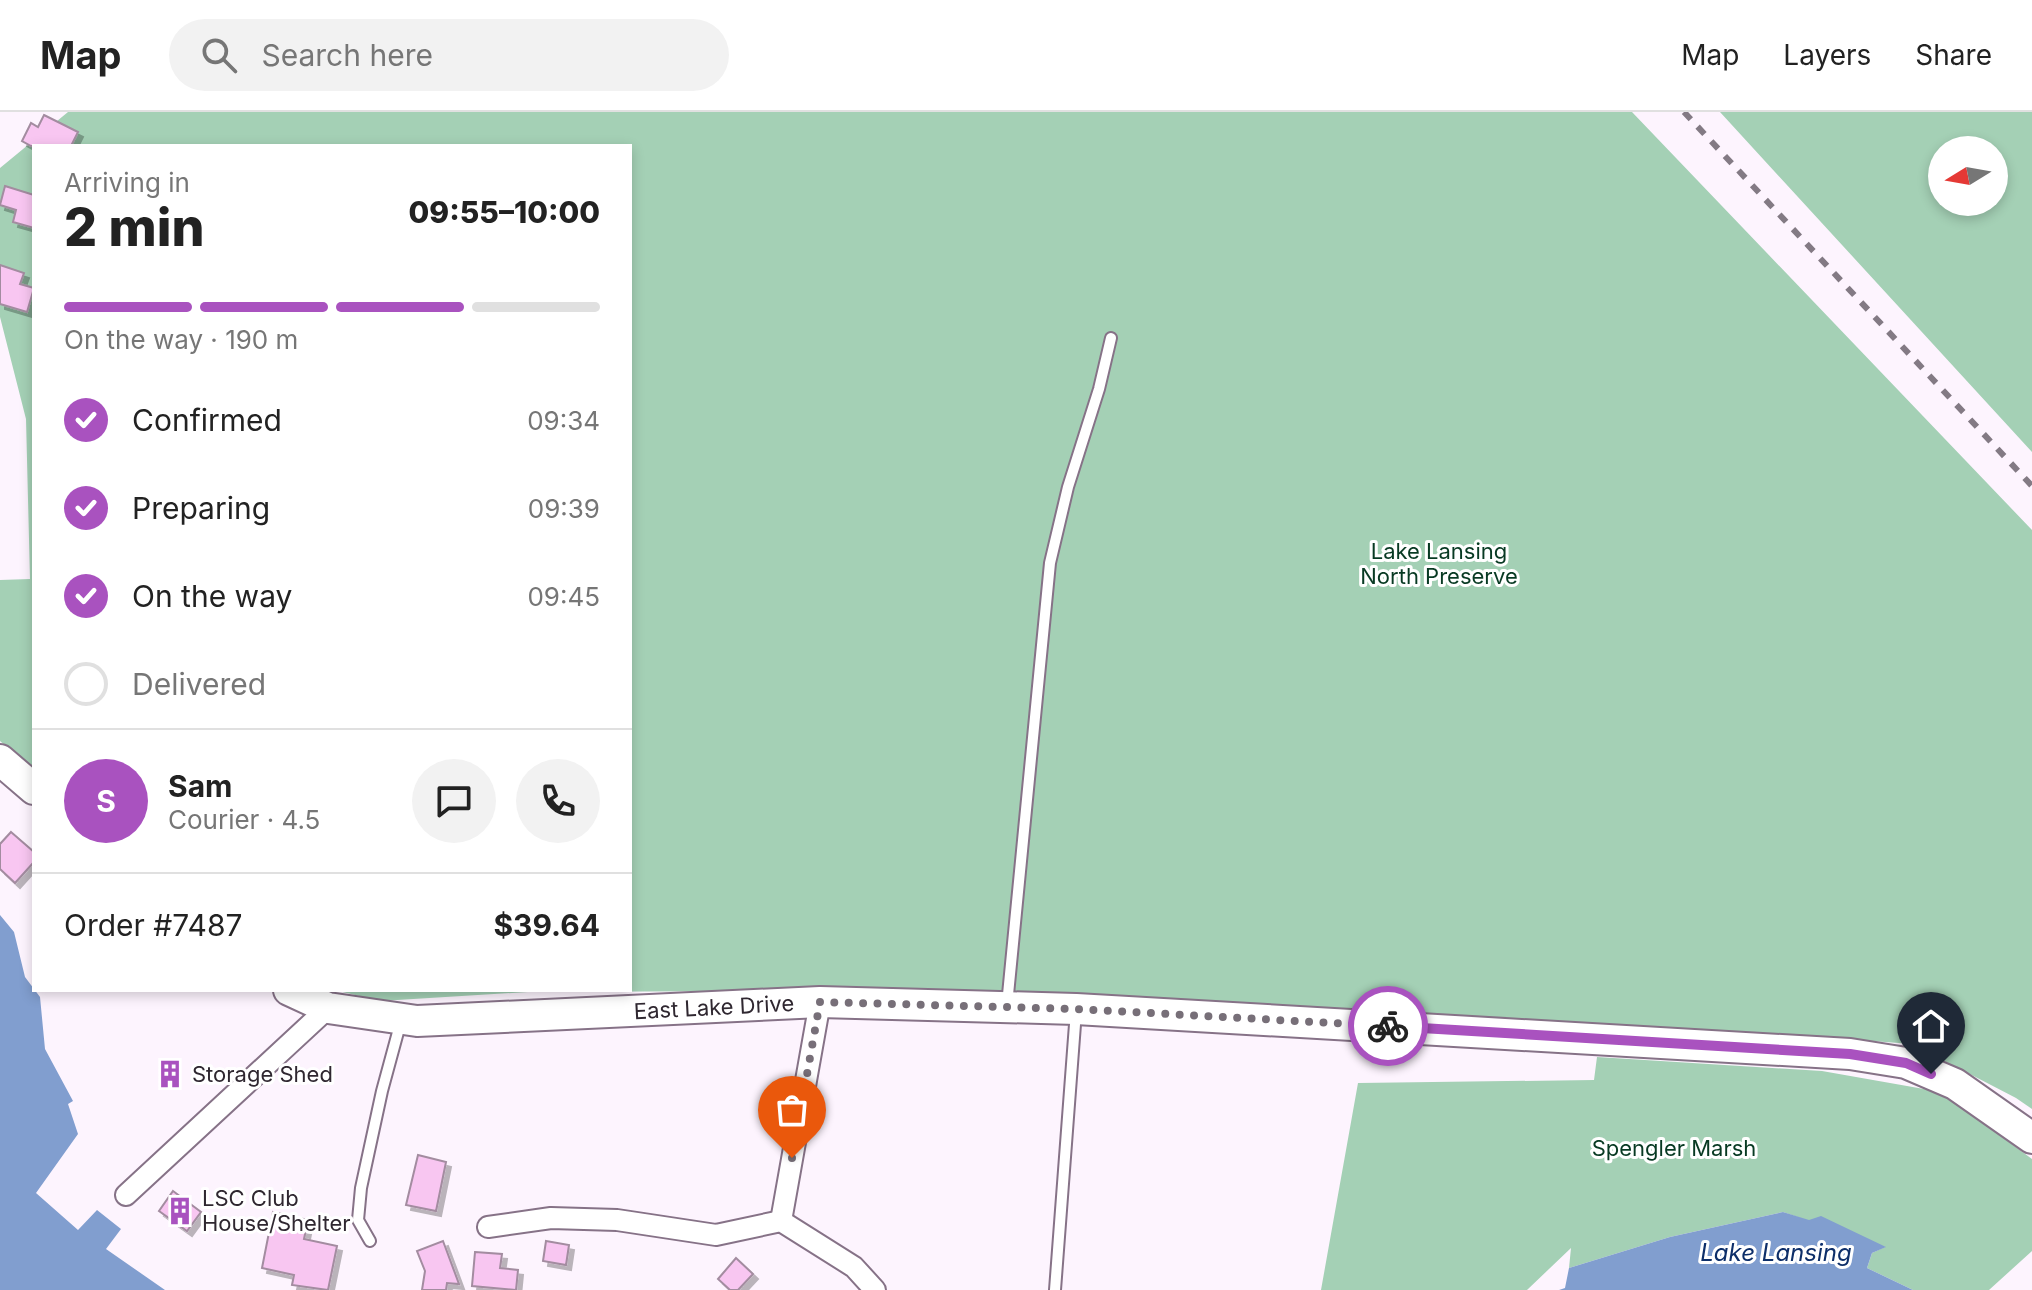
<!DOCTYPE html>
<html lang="en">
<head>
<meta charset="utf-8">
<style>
  :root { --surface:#fff; --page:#f2f2f2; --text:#222; --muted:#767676; --line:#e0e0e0; --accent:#a952bf }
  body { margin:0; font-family:Inter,sans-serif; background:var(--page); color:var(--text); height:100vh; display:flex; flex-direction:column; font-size:30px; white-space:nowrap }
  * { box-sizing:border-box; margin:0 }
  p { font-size:26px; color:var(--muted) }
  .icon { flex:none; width:44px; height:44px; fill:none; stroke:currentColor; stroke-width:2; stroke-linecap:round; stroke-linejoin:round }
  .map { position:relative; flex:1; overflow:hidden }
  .panel { position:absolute; left:32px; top:32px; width:600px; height:848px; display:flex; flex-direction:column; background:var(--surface); border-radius:0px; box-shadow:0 4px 12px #0003 }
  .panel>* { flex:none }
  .needle { width:52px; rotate:259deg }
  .buttons { position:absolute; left:1928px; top:24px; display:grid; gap:16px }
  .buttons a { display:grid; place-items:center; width:80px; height:80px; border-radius:50%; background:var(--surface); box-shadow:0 4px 12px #0003; font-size:40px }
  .pin { position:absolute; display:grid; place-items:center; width:68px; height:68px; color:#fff; margin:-82px -34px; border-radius:50% 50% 50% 0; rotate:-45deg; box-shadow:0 0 8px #0007 }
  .pin .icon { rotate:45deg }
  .courier { position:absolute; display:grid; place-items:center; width:80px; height:80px; margin:-40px; border:6px solid #a952bf; border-radius:50%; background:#fff; color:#222; box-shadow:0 2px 10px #0007 }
  .summary em { font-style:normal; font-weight:800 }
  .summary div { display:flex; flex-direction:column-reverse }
  .summary { display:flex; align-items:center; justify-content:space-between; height:136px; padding:0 32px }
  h1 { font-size:52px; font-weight:800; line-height:60px }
  .bar { display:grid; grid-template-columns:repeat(4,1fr); gap:12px 8px; align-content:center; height:96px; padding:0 32px }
  .bar i { height:10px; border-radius:6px; background:var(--line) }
  .bar .active { background:var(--accent) }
  .bar p { grid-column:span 4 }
  .line { display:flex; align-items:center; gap:20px; padding:0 32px; border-top:2px solid var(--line) }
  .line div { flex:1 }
  .round { display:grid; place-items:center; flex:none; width:84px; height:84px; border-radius:42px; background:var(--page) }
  ol { padding:0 32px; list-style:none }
  li { display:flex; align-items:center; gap:24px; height:88px }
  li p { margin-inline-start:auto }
  li .icon { padding:8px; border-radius:50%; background:var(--accent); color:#fff; stroke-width:4 }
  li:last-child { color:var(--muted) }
  li i { width:44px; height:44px; border:4px solid var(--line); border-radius:50% }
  header { display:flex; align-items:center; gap:48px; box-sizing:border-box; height:112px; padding:0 40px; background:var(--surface); border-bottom:2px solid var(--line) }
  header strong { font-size:38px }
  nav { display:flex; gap:44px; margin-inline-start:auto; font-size:28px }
  .search { width:560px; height:72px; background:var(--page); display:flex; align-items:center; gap:20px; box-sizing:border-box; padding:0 28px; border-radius:44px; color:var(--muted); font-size:30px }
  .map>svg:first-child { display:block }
</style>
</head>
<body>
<header>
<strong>Map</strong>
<div class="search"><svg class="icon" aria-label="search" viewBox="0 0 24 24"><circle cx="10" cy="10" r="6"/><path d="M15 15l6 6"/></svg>Search here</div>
<nav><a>Map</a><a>Layers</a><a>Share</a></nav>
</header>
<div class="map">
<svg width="2032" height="1178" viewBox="0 0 2032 1178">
  <defs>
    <filter id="shadow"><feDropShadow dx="5" dy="5" stdDeviation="0" flood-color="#0004"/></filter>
  </defs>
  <rect width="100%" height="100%" fill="#fdf4fe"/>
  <g fill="#a4d0b5" fill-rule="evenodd">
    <path d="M68 0H1632L2032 418V997L2016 986 1912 932 1763 921 981 878 528 880 381 889 334 878H630V34H34V660L0 629V468L30 467 26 307 0 205V56Z"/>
    <path d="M1720 0H2032V340ZM1942 38H1994V90H1942Z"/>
    <path d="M1597 945 1822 959 1941 980 2032 1047V1139L1989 1178H1913L1867 1156 1872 1141 1885 1135 1783 1100 1670 1125 1569 1156 1571 1136 1527 1178H1321L1358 971 1594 968Z"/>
  </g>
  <g fill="#819ecf">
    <path d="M0 803 14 820 25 865 40 885 45 937 73 989 68 992 78 1022 36 1081 78 1118 97 1098 121 1117 106 1137 165 1178H0Z"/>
    <path d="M1783 1100 1809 1108 1821 1104 1886 1135 1872 1141 1867 1156 1913 1178H1559L1565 1176 1569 1156 1670 1125Z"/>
  </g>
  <g fill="#f8c6f1" stroke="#a38ca0" stroke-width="2" filter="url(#shadow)">
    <path d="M44 3 78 20 71 34H31L22 29 31 11 38 15Z"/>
    <path d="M5 74 34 83V116L13 110 16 98 0 93Z"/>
    <path d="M0 153 24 161 20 172 34 176 27 200 0 192Z"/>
    <path d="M11 720 34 740V750L15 771 0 757V732Z"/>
    <path d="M418 1043 446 1050 436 1099 406 1093Z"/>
    <path d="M173 1079 201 1100 187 1119 159 1099Z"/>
    <path d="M273 1100 308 1108 304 1127 337 1134 328 1178 292 1173 294 1163 262 1156Z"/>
    <path d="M443 1129 459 1172 447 1171 446 1178H422L425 1159 417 1139Z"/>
    <path d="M546 1129 569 1133 566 1153 543 1149Z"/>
    <path d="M475 1140 502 1142 500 1156 518 1158 516 1178 472 1174Z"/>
    <path d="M736 1146 753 1162 738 1178H730L718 1167Z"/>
  </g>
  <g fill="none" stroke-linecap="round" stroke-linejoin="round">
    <defs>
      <g id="lane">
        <path d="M1007 893 1050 451 1068 375 1099 277 1111 226"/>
        <path d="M370 1129 358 1108 361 1076 382 979 401 909"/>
        <path d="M1055 1178 1076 899"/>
      </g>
      <g id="street">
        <path d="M126 1083 328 896"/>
        <path d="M781 1109 820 890"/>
        <path d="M488 1115 551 1106 617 1108 716 1123 781 1109 854 1155 875 1178"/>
      </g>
      <g id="secondary">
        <path d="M0 648 34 677"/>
        <path d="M289 878 328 896 417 909 820 890 1076 897 1850 942 1906 951 1955 972 2032 1026"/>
      </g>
    </defs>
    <use href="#lane" stroke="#867287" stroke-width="14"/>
    <use href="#street" stroke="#867287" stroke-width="24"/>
    <use href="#secondary" stroke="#867287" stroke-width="34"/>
    <use href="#lane" stroke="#fff" stroke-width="10"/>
    <use href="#street" stroke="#fff" stroke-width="20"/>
    <use href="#secondary" stroke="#fff" stroke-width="30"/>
    <path stroke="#837a84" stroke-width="6" stroke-dasharray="10 10" stroke-linecap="butt" d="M1684 0 2032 374"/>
  </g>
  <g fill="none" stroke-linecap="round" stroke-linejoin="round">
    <path stroke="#776f78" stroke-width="8" stroke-dasharray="0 14.4" d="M792 1046 820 890 1076 897 1388 914"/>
    <path stroke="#a952bf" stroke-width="10" d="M1388 914 1850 942 1906 951 1931 962"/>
  </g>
  <defs>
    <symbol id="building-bare" viewBox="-9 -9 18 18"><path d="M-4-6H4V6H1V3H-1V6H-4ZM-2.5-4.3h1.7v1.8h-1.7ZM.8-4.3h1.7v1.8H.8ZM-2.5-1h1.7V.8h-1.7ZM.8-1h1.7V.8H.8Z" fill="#a952bf" stroke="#fff" stroke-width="2.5" paint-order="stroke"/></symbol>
  </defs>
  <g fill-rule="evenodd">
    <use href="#building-bare" x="150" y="942" width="40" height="40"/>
    <use href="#building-bare" x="160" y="1079" width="40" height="40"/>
  </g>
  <g text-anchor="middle" stroke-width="6" stroke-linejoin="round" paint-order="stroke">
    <g font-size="22" fill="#083a23" stroke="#fff">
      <text x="1439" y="447">Lake Lansing<tspan x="1439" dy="25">North Preserve</tspan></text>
      <text x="1674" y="1044">Spengler Marsh</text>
    </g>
    <g font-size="22" fill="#2f2730" stroke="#fff">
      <text transform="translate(714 895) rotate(-3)" y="8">East Lake Drive</text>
    </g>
    <g font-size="22" fill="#2f2730" stroke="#fff" text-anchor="start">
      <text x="192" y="970">Storage Shed</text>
      <text x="202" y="1094">LSC Club<tspan x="202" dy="25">House/Shelter</tspan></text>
    </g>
    <g font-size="24" font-style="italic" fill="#0d2e69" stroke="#fff">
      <text x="1776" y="1149">Lake Lansing</text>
    </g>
  </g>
</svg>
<div class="buttons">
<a><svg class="needle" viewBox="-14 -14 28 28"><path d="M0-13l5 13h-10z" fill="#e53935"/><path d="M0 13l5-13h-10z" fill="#767676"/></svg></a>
</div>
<div class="pin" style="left:792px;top:1046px;background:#ea580c"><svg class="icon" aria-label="bag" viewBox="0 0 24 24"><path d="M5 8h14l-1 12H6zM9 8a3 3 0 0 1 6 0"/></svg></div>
<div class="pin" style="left:1931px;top:962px;background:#1f2937"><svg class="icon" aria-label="home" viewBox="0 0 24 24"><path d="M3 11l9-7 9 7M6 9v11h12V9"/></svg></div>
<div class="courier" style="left:1388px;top:914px"><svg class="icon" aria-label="bike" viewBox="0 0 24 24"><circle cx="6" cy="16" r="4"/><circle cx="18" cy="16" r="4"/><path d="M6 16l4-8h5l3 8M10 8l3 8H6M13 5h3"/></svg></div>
<section class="panel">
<div class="summary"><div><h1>2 min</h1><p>Arriving in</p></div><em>09:55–10:00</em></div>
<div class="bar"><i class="active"></i><i class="active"></i><i class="active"></i><i></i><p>On the way · 190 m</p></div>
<ol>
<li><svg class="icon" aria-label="check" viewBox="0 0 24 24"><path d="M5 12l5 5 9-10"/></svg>Confirmed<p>09:34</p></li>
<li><svg class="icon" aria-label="check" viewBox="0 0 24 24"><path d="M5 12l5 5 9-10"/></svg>Preparing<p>09:39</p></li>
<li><svg class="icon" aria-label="check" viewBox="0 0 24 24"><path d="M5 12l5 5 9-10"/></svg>On the way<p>09:45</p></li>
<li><i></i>Delivered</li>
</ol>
<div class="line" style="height:144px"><b class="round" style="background:var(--accent);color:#fff">S</b><div><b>Sam</b><p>Courier · 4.5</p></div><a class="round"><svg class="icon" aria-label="chat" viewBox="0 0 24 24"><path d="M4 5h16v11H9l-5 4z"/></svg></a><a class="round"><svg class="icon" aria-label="phone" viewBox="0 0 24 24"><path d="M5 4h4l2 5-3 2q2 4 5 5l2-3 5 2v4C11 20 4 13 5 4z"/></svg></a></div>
<div class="line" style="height:104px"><div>Order #7487</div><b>$39.64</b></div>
</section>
</div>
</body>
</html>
